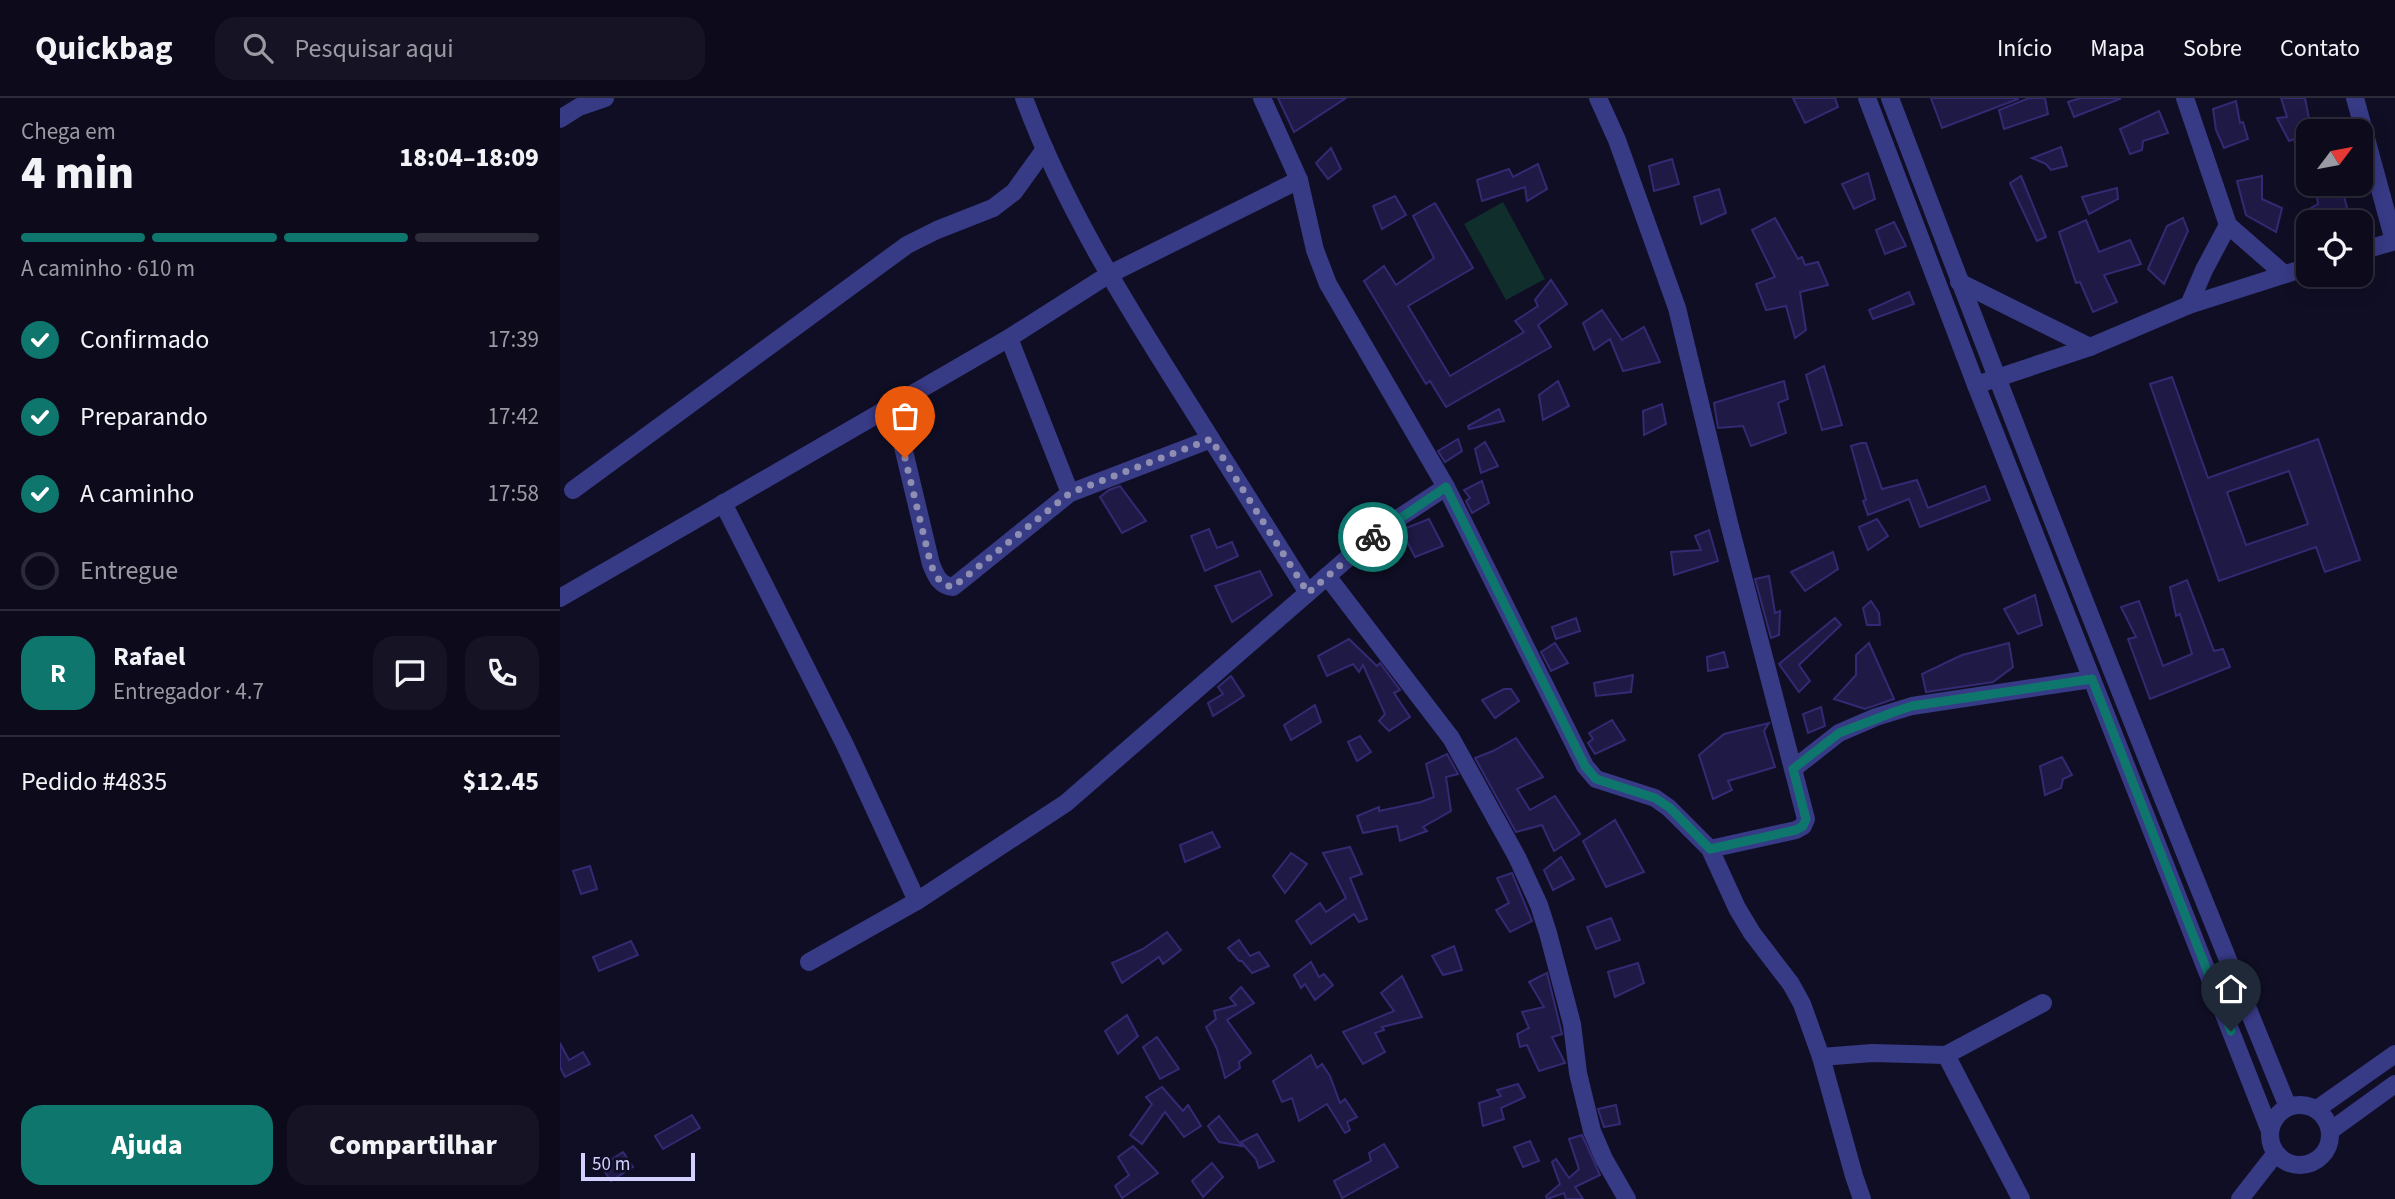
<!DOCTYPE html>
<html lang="pt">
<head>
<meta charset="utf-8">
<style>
  :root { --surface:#0c0a1b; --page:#151324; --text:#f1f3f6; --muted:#9a9aa3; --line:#2c2b3a; --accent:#0f766e }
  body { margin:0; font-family:"Source Sans 3",sans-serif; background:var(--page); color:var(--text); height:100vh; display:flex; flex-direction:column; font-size:26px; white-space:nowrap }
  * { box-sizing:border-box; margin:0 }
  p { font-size:23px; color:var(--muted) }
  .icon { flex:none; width:38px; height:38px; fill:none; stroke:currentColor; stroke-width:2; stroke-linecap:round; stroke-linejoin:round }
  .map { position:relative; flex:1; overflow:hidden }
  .details { display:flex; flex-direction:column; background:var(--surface); width:560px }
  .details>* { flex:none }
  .needle { width:46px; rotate:58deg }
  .fabs { position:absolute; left:1736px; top:21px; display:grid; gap:14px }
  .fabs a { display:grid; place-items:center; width:77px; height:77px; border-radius:14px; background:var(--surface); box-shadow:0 4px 18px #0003,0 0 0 2px var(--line); font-size:35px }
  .scale { position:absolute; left:21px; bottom:18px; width:114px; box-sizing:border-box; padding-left:7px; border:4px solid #d2d1ff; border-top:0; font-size:19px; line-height:24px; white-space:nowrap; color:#d2d1ff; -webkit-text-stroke:5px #100e24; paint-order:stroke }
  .pin { position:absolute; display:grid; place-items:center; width:60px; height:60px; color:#fff; margin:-72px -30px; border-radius:50% 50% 50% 0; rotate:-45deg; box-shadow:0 0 7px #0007 }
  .pin .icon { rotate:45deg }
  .courier { position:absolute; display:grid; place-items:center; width:70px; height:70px; margin:-35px; border:5px solid #0f766e; border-radius:50%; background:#fff; color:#222; box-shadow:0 2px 9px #0007 }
  .head em { font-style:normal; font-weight:800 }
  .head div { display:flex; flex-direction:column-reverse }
  .head { display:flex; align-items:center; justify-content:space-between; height:119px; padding:0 21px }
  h1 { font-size:46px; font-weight:800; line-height:52px }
  .bar { display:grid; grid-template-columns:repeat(4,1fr); gap:10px 7px; align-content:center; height:84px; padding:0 21px }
  .bar i { height:9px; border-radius:5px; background:var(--line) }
  .bar .on { background:var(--accent) }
  .bar p { grid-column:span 4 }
  .line { display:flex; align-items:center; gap:18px; padding:0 21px; border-top:2px solid var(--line) }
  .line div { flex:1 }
  .round { display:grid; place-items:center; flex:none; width:74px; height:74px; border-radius:21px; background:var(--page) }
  ol { padding:0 21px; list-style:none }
  li { display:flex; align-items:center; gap:21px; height:77px }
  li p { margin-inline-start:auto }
  li .icon { padding:7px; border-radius:50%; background:var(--accent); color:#fff; stroke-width:4 }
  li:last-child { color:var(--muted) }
  li i { width:38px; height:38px; border:4px solid var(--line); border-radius:50% }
  .action { display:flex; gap:14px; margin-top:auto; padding:14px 21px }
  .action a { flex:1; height:80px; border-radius:21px; background:var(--accent); color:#fff; font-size:28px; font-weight:800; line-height:80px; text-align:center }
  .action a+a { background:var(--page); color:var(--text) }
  header { display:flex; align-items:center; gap:42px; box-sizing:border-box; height:98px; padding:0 35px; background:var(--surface); border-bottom:2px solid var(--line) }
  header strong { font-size:33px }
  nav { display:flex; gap:38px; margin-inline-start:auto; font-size:24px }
  .search { width:490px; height:63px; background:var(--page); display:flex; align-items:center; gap:18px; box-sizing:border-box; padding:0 24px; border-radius:21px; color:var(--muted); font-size:26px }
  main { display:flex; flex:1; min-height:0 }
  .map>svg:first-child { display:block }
</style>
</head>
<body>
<header>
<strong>Quickbag</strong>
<div class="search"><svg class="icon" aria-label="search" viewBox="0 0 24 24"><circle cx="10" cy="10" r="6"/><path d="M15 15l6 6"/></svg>Pesquisar aqui</div>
<nav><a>Início</a><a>Mapa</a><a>Sobre</a><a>Contato</a></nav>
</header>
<main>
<section class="details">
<div class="head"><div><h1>4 min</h1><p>Chega em</p></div><em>18:04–18:09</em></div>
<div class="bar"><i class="on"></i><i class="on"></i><i class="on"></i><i></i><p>A caminho · 610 m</p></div>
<ol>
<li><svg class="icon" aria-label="check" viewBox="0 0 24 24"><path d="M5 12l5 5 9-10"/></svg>Confirmado<p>17:39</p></li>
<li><svg class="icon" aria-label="check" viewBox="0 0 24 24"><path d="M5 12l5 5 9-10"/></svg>Preparando<p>17:42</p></li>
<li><svg class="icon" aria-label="check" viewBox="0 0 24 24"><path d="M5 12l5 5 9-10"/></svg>A caminho<p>17:58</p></li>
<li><i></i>Entregue</li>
</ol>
<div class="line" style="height:126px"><b class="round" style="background:var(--accent);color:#fff">R</b><div><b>Rafael</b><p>Entregador · 4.7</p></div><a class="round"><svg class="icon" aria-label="chat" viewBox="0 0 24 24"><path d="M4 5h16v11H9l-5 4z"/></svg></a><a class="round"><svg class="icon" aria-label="phone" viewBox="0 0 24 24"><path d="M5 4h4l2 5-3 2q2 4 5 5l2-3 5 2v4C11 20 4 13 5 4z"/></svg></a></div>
<div class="line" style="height:91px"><div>Pedido #4835</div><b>$12.45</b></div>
<div class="action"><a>Ajuda</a><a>Compartilhar</a></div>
</section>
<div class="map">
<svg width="1835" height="1101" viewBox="0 0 1835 1101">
  <rect width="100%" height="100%" fill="#100e24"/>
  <path fill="#102e2b" d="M943 104 985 181 946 202 904 126Z"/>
  <g fill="#1f1946" stroke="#332a73" stroke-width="2" fill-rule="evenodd">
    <path d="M718 0H786L734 34Z"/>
    <path d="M1233 0H1275L1278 9 1245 25Z"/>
    <path d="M1371 0H1458V1L1382 30Z"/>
    <path d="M1469 0H1485L1488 16 1444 31 1439 12Z"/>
    <path d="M1521 0H1559L1560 1 1514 19 1508 4Z"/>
    <path d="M1721 0H1745L1751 31 1748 32V82L1743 83 1734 41 1729 43 1717 20 1727 19Z"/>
    <path d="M1676 3 1680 25 1683 24 1688 41 1664 50 1656 32 1653 11Z"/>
    <path d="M1599 13 1608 35 1583 43 1582 52 1570 56 1560 31Z"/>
    <path d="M1501 49 1507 68 1491 72 1486 66 1472 60Z"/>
    <path d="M771 50 781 71 768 81 756 65Z"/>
    <path d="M1112 61 1119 86 1094 93 1089 68Z"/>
    <path d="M978 66 987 91 967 103 965 89 922 103 917 82 949 71 953 79Z"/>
    <path d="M1308 75 1315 101 1294 111 1282 86Z"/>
    <path d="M1461 78 1486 139 1477 143 1450 85Z"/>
    <path d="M1702 78V101L1722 110 1716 134 1686 117 1677 83Z"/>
    <path d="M1781 86 1789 118 1766 124H1748L1744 114 1758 106 1756 94Z"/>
    <path d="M1557 90 1558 101 1529 116 1522 99Z"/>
    <path d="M1159 91 1166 115 1141 126 1134 99Z"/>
    <path d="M835 98 846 117 822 131 813 108Z"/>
    <path d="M875 105 913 170 848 208 890 278 964 234 955 223 978 208 975 202 991 182 1007 206 978 227 991 249 886 309 870 283 866 286 804 183 824 168 836 187 874 160 853 118Z"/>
    <path d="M1215 120 1238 161 1242 159 1245 167 1258 164 1268 187 1240 194 1246 232 1235 240 1226 208 1206 212 1196 186 1215 179 1192 132Z"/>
    <path d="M1623 120 1628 133 1604 186 1588 171 1607 128Z"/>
    <path d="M1526 122 1539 154 1570 142 1581 166 1544 177 1557 204 1533 214 1520 184 1516 185 1499 134Z"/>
    <path d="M1334 124 1346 148 1325 156 1316 132Z"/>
    <path d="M1349 194 1354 206 1313 221 1309 212Z"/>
    <path d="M1042 212 1062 242 1084 229 1100 264 1063 273 1050 241 1034 252 1023 225Z"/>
    <path d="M1264 268 1282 327 1262 332 1246 277Z"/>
    <path d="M1612 279 1648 380 1758 341 1800 462 1765 474 1756 449 1659 483 1590 286ZM1729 373 1748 426 1686 447 1667 394Z"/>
    <path d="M998 283 1009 308 983 322 979 297Z"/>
    <path d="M1224 283 1228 301 1218 305 1226 335 1191 348 1183 328 1158 330 1154 305Z"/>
    <path d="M1102 306 1106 326 1084 337 1083 313Z"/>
    <path d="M939 311 944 323 909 331 908 328Z"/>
    <path d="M898 341 902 353 885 364 878 353Z"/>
    <path d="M925 344 938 368 921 375 915 351Z"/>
    <path d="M1301 345H1306L1322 391 1357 382 1368 410 1425 388 1430 402 1360 429 1349 401 1308 417 1303 403 1306 402 1291 348Z"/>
    <path d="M922 383 929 405 912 415 906 403 910 400 904 392Z"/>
    <path d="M560 388 586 423 562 435 540 399 549 392Z"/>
    <path d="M869 421 883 448 855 459 841 432Z"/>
    <path d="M1317 421 1328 438 1308 452 1299 429Z"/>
    <path d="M649 431 657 450 672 444 678 458 645 473 631 438Z"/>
    <path d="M1149 432 1158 463 1114 477 1111 454 1141 452 1135 438Z"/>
    <path d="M1273 454 1278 471 1245 493 1231 474Z"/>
    <path d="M700 473 712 497 672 524 655 488Z"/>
    <path d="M1209 478 1215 515 1220 513 1219 537 1211 540 1195 481Z"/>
    <path d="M1627 482 1654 553 1663 551 1670 569 1590 601 1568 541 1576 539 1561 509 1579 503 1603 568 1632 556 1620 516 1616 518 1610 489Z"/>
    <path d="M1475 497 1482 527 1458 536 1444 511Z"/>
    <path d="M1311 503 1319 515 1320 527H1307L1303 510Z"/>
    <path d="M1016 520 1020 533 996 541 992 529Z"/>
    <path d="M1275 520 1281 527 1239 567 1250 583 1239 594 1219 566Z"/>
    <path d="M789 541 817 568 820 565 840 592 834 595 850 619 829 633 819 623 825 616 803 567 799 574 793 566 767 578 758 558Z"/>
    <path d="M995 545 1008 565 991 573 981 554Z"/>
    <path d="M1309 545 1334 601 1305 611 1274 601 1296 577V557Z"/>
    <path d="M1449 545 1453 569 1433 584 1366 594 1362 576 1402 557Z"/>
    <path d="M1164 554 1168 569 1148 573 1147 559Z"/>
    <path d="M1073 577 1071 594 1036 598 1034 585Z"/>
    <path d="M671 578 684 598 653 618 648 605 663 596 658 589Z"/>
    <path d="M944 591H951L959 603 935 620 922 602Z"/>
    <path d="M755 607 761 624 731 642 724 627Z"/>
    <path d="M1261 609 1265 628 1248 635 1243 616Z"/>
    <path d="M1052 622 1065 642 1035 656 1028 645 1033 641 1029 635Z"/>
    <path d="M1209 625 1204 633 1215 669 1168 683 1172 692 1153 701 1139 657 1164 636Z"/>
    <path d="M800 638 811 654 797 663 788 644Z"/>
    <path d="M956 640 983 679 957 691 970 712 995 698 1020 736 994 753 982 727 956 734 915 660 933 653Z"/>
    <path d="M887 656 898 676 886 679 891 713 863 729 867 733 840 743 837 728 803 735 797 718 819 709V713L861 704 874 699 866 666Z"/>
    <path d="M1502 659 1512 677 1503 681 1501 690 1485 697 1480 668Z"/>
    <path d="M1055 722 1084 774 1046 789 1023 743Z"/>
    <path d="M652 734 660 749 625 764 620 747Z"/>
    <path d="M790 749 802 776 790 780 807 821 799 824 794 816 751 846 736 823 760 805 766 814 786 800 763 755Z"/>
    <path d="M731 755 747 766 725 795 713 778Z"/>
    <path d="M1001 759 1014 781 993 792 984 772Z"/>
    <path d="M30 768 37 791 21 796 13 773Z"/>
    <path d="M952 775 972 823 950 834 936 812 949 805 937 780Z"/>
    <path d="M1051 820 1060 842 1036 851 1027 829Z"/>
    <path d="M607 834 621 852 603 866 599 859 562 885 552 865 583 851Z"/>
    <path d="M679 842 690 858 699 854 709 868 692 875 682 863H679L668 850Z"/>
    <path d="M71 843 78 857 39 873 33 859Z"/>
    <path d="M894 848 902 872 883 877 872 858Z"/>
    <path d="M751 864 759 879 764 876 773 887 755 902 745 886 741 890 734 877Z"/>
    <path d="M1078 865 1084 885 1055 899 1048 874Z"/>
    <path d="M987 875 1002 936 992 939 1005 965 979 973 967 947 960 949 957 936 969 930 962 914 984 909 969 884Z"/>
    <path d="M842 878 862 919 822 929 824 932 815 935 825 954 803 966 783 934 834 913 821 895Z"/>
    <path d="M681 889 694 905 667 922 691 955 679 964 680 970 665 980 657 951 646 929 656 921 654 913 676 907 670 900Z"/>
    <path d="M567 917 578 938 558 956 545 933Z"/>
    <path d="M597 939 619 971 600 981 583 949Z"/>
    <path d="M0 945 9 962 23 954 30 966 5 979 0 969Z"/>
    <path d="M751 957 757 970 762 966 770 978 780 1005 785 1001 797 1019 787 1024 790 1032 785 1035 767 1006 739 1023 732 1000 722 1004 713 983Z"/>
    <path d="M958 986 965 999 941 1010 944 1021 923 1028 919 1005 941 998 937 992Z"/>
    <path d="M602 989 623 1013 628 1007 641 1028 624 1039 605 1014 582 1046 570 1037 592 1006 586 999Z"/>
    <path d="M1056 1007 1060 1026 1044 1029 1038 1011Z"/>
    <path d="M132 1017 140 1030 103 1051 95 1038Z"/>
    <path d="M659 1018 682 1048 659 1044 648 1028Z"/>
    <path d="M697 1036 714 1063 699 1070 696 1061 681 1044Z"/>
    <path d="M1022 1037 1040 1077 1015 1089 1023 1101H1006L1004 1095 987 1101 986 1098 1000 1086 992 1064 996 1061 1009 1080 1019 1071 1009 1041Z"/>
    <path d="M970 1043 979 1063 963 1069 954 1049Z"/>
    <path d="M824 1046 838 1069 782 1100 774 1083 811 1063 809 1055Z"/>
    <path d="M573 1048 598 1075 562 1100 555 1088 569 1077 558 1059Z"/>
    <path d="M63 1054 73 1069 51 1083 41 1068Z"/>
    <path d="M652 1065 663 1079 643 1099 632 1083Z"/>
  </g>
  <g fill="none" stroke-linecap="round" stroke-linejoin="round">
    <g stroke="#373a85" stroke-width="18">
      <path d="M464 0C509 122 582 231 651 341"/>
      <path d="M702 0 739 82 755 152 768 186 886 389 1025 668 1036 681 1095 700 1109 710 1150 751 1177 810 1192 835 1231 886 1242 906 1261 959 1294 1078 1302 1101"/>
      <path d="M1038 0 1057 42 1117 210 1169 425 1246 721 1243 728 1236 732 1150 751"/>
      <path d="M1625 0 1668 127 1724 176"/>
      <path d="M1795 0 1834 143"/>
      <path d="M0 21 19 9 45 0"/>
      <path d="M1801 153 1835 143"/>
      <path d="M1629 207 1644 172 1668 127"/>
      <path d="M449 240 510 395"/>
      <path d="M1416 287 1530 249 1629 207 1748 169"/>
      <path d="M333 307 371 466C376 478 379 487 393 489L510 395 651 341 748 495"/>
      <path d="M13 392 347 147 377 132 433 110 454 94 485 51"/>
      <path d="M163 405 285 647 357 803"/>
      <path d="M767 478 891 640 957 759 979 807 988 835 1012 926 1018 975 1032 1033 1044 1061 1067 1101"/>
      <path d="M0 500 449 240 548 177 739 82"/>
      <path d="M1233 671 1279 635 1316 619 1352 608 1532 581"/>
      <path d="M249 864 357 803 506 705 819 433 886 389"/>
      <path d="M1386 957 1461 1101"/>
      <path d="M1261 959 1312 955 1386 957 1483 905"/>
      <path d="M1680 1101 1716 1055"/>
    </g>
    <g stroke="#373a85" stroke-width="18">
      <path d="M1307 0 1416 287 1710 1033"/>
      <path d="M1330 0C1458 338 1591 675 1728 1009"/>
      <path d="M1399 184 1530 249"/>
      <circle cx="1740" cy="1037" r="30"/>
      <path d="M1757 1011 1835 956"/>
      <path d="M1770 1033 1835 986"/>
    </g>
  </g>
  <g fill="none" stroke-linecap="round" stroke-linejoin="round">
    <path stroke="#8e8db2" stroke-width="7" stroke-dasharray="0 12.6" d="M345 360 371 467C376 478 380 487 393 489L510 395 651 341 748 495 813 439"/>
    <path stroke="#0f766e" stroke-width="9" d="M813 439 886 389 1025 668 1036 681 1095 700 1110 710 1150 751 1236 732 1243 728 1246 721 1233 671 1279 635 1334 614 1352 608 1532 581 1671 933"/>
  </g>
</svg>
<div class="fabs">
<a><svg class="needle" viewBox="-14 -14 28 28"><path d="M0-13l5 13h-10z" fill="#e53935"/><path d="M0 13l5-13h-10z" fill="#9a9aa3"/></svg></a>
<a><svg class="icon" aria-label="locate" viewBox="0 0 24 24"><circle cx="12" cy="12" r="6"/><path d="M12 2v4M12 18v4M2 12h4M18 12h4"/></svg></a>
</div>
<div class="scale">50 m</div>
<div class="pin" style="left:345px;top:360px;background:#ea580c"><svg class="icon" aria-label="bag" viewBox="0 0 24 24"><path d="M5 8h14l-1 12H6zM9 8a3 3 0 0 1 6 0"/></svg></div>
<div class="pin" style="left:1671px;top:933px;background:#1f2937"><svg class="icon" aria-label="home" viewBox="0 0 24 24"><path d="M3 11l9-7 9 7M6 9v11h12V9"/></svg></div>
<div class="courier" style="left:813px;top:439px"><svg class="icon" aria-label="bike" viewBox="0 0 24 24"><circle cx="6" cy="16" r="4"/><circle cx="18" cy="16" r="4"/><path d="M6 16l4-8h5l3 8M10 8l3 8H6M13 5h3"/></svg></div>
</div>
</main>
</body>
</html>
